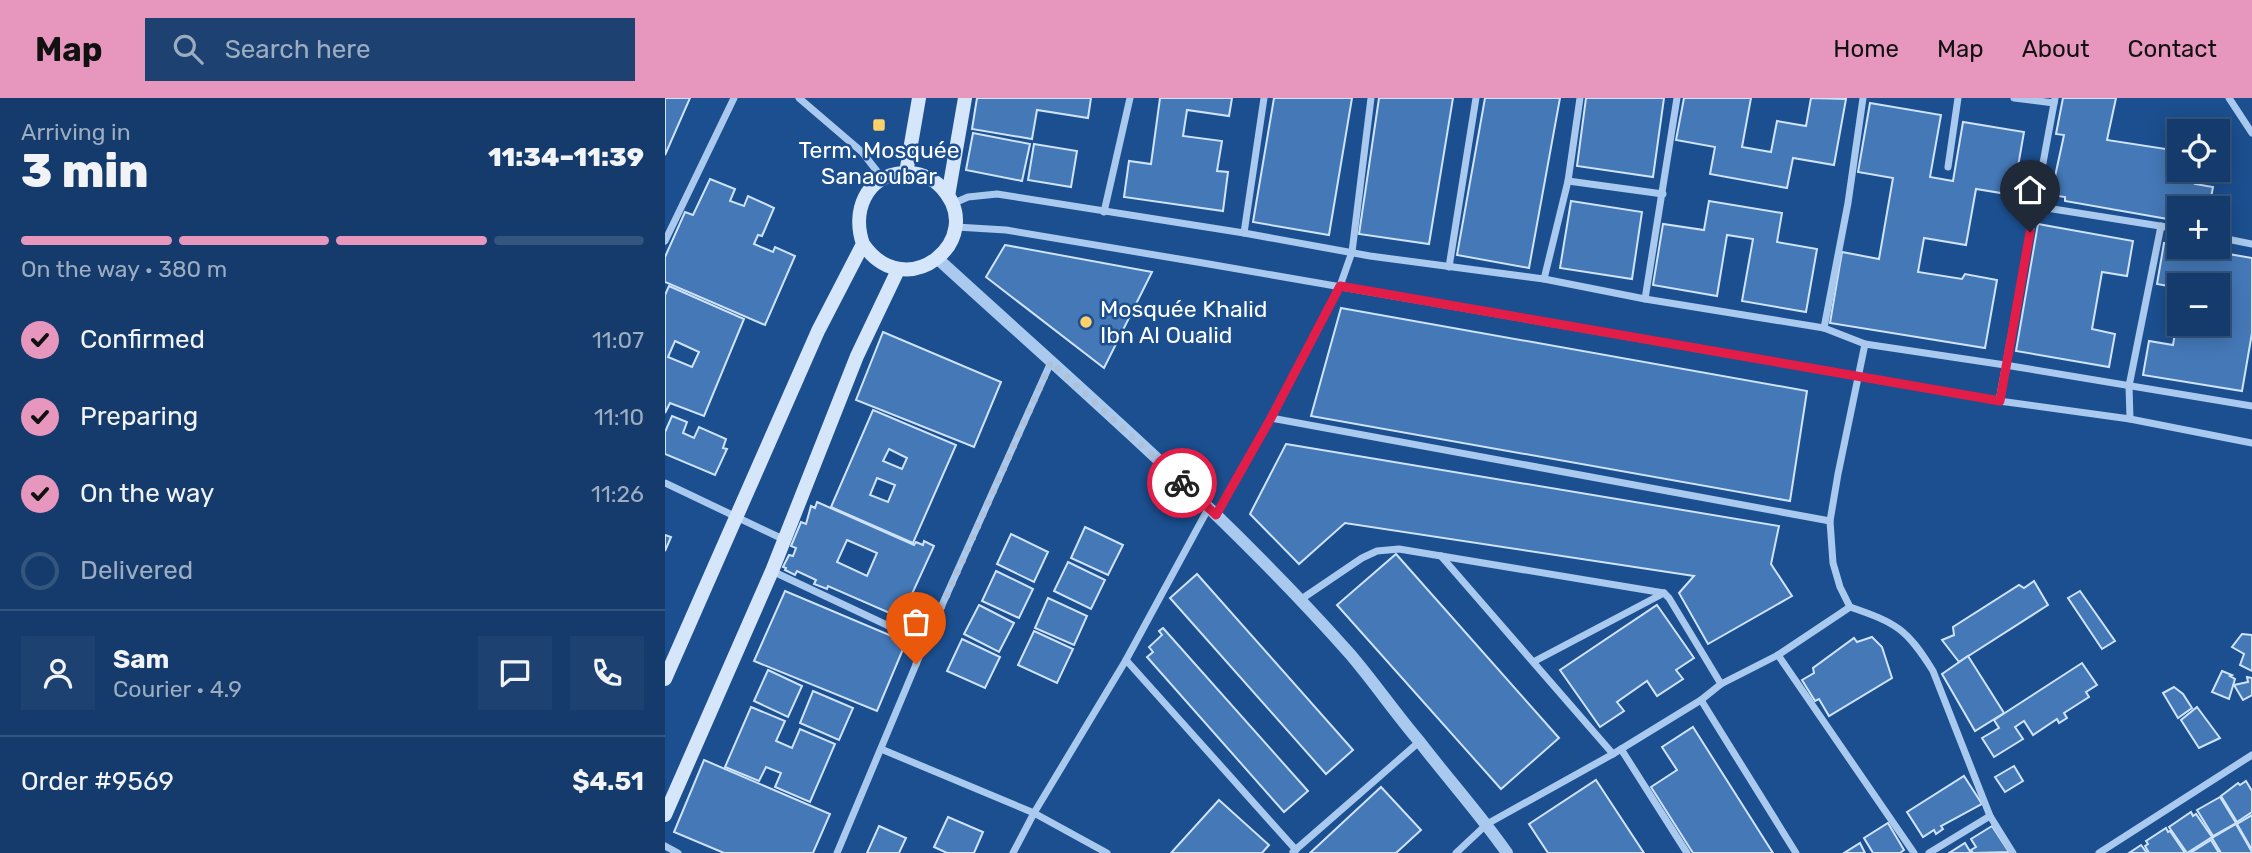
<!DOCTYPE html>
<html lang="en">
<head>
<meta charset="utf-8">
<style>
  :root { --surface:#143b6b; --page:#1d4271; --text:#f1f3f6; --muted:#9dadc1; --line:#33557e; --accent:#e797bd }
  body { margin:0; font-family:Rubik,sans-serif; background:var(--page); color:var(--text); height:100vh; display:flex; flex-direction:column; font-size:26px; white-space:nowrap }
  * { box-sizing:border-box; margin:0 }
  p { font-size:23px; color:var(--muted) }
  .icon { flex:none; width:38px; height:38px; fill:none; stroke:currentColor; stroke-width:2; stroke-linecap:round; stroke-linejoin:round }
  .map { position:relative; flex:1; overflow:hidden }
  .drawer { display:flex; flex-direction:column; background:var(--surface); width:665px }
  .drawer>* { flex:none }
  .buttons { position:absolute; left:1502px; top:21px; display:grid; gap:14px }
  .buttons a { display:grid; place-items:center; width:63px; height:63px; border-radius:0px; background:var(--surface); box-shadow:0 4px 18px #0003,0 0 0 2px var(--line); font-size:35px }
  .pin { position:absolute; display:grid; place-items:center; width:60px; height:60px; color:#fff; margin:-72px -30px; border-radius:50% 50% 50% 0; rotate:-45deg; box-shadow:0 0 7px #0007 }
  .pin .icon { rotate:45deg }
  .courier { position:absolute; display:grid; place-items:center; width:70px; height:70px; margin:-35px; border:5px solid #e11d48; border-radius:50%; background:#fff; color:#222; box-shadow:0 2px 9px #0007 }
  .summary em { font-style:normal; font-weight:800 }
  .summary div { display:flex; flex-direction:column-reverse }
  .summary { display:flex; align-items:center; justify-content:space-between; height:119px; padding:0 21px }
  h1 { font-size:46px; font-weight:800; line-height:52px }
  .bar { display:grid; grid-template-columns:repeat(4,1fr); gap:10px 7px; align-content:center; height:84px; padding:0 21px }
  .bar i { height:9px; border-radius:5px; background:var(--line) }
  .bar .current { background:var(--accent) }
  .bar p { grid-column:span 4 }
  .line { display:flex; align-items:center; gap:18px; padding:0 21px; border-top:2px solid var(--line) }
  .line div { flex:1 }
  .round { display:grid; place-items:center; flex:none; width:74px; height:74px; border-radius:0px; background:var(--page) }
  ol { padding:0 21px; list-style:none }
  li { display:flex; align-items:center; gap:21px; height:77px }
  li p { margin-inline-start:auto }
  li .icon { padding:7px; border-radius:50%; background:var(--accent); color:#111; stroke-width:4 }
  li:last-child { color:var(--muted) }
  li i { width:38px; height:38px; border:4px solid var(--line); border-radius:50% }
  header { display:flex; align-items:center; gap:42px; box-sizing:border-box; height:98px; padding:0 35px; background:var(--accent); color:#111 }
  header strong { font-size:33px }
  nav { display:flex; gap:38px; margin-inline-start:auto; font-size:24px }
  .search { width:490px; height:63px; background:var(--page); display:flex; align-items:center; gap:18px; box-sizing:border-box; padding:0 24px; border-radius:0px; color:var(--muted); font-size:26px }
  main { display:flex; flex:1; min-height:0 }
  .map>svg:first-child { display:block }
</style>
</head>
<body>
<header>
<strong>Map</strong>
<div class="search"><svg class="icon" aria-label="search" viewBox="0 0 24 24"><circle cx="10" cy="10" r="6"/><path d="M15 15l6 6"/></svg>Search here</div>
<nav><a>Home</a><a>Map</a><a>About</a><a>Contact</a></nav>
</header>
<main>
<section class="drawer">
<div class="summary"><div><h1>3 min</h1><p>Arriving in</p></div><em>11:34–11:39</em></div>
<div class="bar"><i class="current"></i><i class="current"></i><i class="current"></i><i></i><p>On the way · 380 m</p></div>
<ol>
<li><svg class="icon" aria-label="check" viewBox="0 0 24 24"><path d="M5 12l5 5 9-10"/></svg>Confirmed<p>11:07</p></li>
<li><svg class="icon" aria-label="check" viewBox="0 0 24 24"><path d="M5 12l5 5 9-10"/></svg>Preparing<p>11:10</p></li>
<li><svg class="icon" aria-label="check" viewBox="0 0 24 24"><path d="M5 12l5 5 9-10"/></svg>On the way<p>11:26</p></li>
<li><i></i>Delivered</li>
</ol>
<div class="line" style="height:126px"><a class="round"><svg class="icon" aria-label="person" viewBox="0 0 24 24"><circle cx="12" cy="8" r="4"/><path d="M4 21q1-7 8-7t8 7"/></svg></a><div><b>Sam</b><p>Courier · 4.9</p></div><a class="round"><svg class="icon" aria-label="chat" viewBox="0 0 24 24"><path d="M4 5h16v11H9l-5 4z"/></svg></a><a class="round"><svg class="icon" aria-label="phone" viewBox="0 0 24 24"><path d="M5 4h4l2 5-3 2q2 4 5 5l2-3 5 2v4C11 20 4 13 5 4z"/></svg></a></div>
<div class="line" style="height:91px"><div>Order #9569</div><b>$4.51</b></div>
</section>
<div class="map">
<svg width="1587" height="755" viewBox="0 0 1587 755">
  <rect width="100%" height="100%" fill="#1b4f8f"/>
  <g fill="#4478b7" stroke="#cfe3fa" stroke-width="2" fill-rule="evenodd">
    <path d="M0 0H25L0 57Z"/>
    <path d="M312 0H426L423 20 372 12 367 41 307 31Z"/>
    <path d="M495 0H567L564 18 522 12 518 38 557 43 552 73 563 74 558 113 459 99 464 63 486 66Z"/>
    <path d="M609 0H687L664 137 588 124Z"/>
    <path d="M714 0H788L764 146 694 136Z"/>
    <path d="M820 0H895L864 170 792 157Z"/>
    <path d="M921 0H999L988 79 912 68Z"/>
    <path d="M1019 0H1086L1077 49 1106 54 1112 23 1141 28 1146 0 1181 1 1169 67 1128 60 1122 90 1045 76 1050 49 1011 42Z"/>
    <path d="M1398 0H1451L1442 42 1514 53V72H1532L1530 86 1548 89 1544 110H1514V123L1400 103V99L1386 97 1399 37 1391 36Z"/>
    <path d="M1205 5 1276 17 1265 79 1288 83 1298 24 1359 34 1348 97 1311 91 1301 147 1259 140 1253 174 1297 181 1300 176 1332 182 1320 250 1165 225 1177 154 1214 161 1228 80 1193 74Z"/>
    <path d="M308 35 365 46 357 83 301 72Z"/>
    <path d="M369 46 412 53 406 89 363 82Z"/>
    <path d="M45 81 70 91 65 103 79 108 83 98 109 110 97 138 93 137 89 146 108 154 110 149 130 158 100 227 0 184V159L20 114 28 117Z"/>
    <path d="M906 103 977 114 967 181 895 170Z"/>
    <path d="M1044 103 1117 115 1112 144 1152 151 1141 214 1077 203 1088 141 1062 137 1052 198 988 187 998 126 1039 132Z"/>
    <path d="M1373 126 1468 143 1462 178 1437 174 1427 231 1450 236 1444 269 1351 253Z"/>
    <path d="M1499 145 1587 160V235L1577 293 1478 277 1484 243 1508 247 1514 211V226H1552V187H1514V190L1492 186Z"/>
    <path d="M340 147 487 174 439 270 321 179Z"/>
    <path d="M4 188 79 221 39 318 5 305 0 315V197ZM10 243 34 254 27 269 3 259Z"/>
    <path d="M676 210 1142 293 1125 403 646 318Z"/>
    <path d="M218 234 336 284 309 349 191 302Z"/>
    <path d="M208 312 291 347 248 445 166 409ZM224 351 242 360 237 371 218 363ZM212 380 230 387 223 404 205 397Z"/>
    <path d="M7 318 22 324 18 335 29 340 34 329 61 341 58 350 62 351 50 377 0 356V334Z"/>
    <path d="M621 346 1114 428 1106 466 1127 498 1043 546 1014 495 1029 478 680 425 634 466 585 416Z"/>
    <path d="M152 404 249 447 251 444 258 447 259 443 269 448 236 520 163 488 162 491 149 486 151 482 132 473 130 477 120 472 121 470 118 469 124 457 128 458 131 450 126 448 136 424 141 426 146 408 150 410ZM182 442 212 455 202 478 172 464Z"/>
    <path d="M420 429 458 447 443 477 406 460Z"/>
    <path d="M346 436 383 454 369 484 332 466Z"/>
    <path d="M0 437 6 439 0 453Z"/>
    <path d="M731 456 894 640 836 691 672 507Z"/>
    <path d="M403 464 440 482 426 511 389 493Z"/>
    <path d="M331 473 368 491 354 520 317 503Z"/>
    <path d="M532 476 688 652 661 676 505 500Z"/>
    <path d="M1369 483 1383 507 1294 564 1277 542 1289 537 1288 529 1354 487 1359 490Z"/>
    <path d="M120 493 241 544 212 613 89 563Z"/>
    <path d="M1415 493 1450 543 1437 551 1403 500Z"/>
    <path d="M383 500 422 518 409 547 370 530Z"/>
    <path d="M314 507 349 525 334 554 299 536Z"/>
    <path d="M992 507 1029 560 1011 572 1018 581 992 598 982 583 952 604 959 613 935 629 895 572Z"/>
    <path d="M498 530 643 693 619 714 482 559 488 554 484 549 497 537 494 533Z"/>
    <path d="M369 533 408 551 392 585 353 567Z"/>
    <path d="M1577 536 1587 537V573L1575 567 1579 556 1567 549Z"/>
    <path d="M1207 539 1217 549 1227 580 1164 618 1154 601 1150 603 1137 582 1149 575 1148 570 1189 540 1192 544Z"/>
    <path d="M297 541 335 559 320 590 282 573Z"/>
    <path d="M1303 558 1339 615 1310 633 1277 576Z"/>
    <path d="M1417 565 1432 587 1421 594 1424 599 1399 615 1402 620 1394 625 1392 621 1368 637 1359 623 1350 629 1358 641 1329 659 1317 640 1334 630 1329 622Z"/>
    <path d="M103 572 137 588 123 619 89 603Z"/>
    <path d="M1557 573 1567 577 1565 578 1570 581 1564 601 1547 594Z"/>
    <path d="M1582 579 1587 580V597L1578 602 1569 587 1583 584Z"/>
    <path d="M1509 589 1518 596 1527 610 1513 620 1498 595Z"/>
    <path d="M148 593 188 610 174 642 135 625Z"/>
    <path d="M86 609 120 623 111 643 127 650 135 631 170 646 145 704 110 689 116 675 101 669 94 683 60 669Z"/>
    <path d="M1532 609 1555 640 1534 650 1516 622Z"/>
    <path d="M1028 629 1108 755H1028L986 689 1012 672 997 649Z"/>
    <path d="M39 662 165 716 148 755H59L9 734Z"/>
    <path d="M1349 668 1358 683 1340 694 1330 679Z"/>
    <path d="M1299 678 1317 706 1276 728 1278 731 1271 736 1269 732 1258 739 1242 714Z"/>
    <path d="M931 682 979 755H883L864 726Z"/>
    <path d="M1581 683 1587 693V714L1572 724 1556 698 1573 685 1575 687Z"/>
    <path d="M716 689 756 732 731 755H645Z"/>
    <path d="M1555 699 1571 725 1548 738 1532 712Z"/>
    <path d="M554 702 604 747 597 755H506Z"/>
    <path d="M1526 714 1528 718 1531 716 1547 739 1522 755 1504 729Z"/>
    <path d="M1587 717V752L1572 726Z"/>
    <path d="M283 719 318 734 309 755H282L269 749Z"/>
    <path d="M1223 725 1239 752 1235 755H1208L1199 740Z"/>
    <path d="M1571 726 1587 754V755H1556L1547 740Z"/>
    <path d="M214 728 241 740 234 755H202Z"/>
    <path d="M1327 728 1344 754 1308 755 1306 752 1311 749 1306 741Z"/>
    <path d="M1501 730 1503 734 1505 733 1520 755H1484L1480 748 1483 746 1481 743Z"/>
    <path d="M1546 742 1554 755H1525Z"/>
    <path d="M1195 745 1200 755H1179Z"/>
    <path d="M1300 745 1306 755H1284Z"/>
    <path d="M1476 747 1482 755H1464Z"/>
  </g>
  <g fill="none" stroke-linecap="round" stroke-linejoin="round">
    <g stroke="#a9c9ee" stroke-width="7">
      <path d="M134 0 197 54 218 81"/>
      <path d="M1349 0 1389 5"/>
      <path d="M1564 0 1587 35"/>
      <path d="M1283 69 1293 0"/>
      <path d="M903 83 998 96"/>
      <path d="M287 106 303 99 332 96 579 135 705 158 879 181 980 201 1159 230 1200 246 1340 267 1587 308"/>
      <path d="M1369 108 1514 131"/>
      <path d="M439 114 465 0"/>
      <path d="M291 129 341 132 538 165 1334 303 1465 321 1587 345"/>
      <path d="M579 135 599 0"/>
      <path d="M1552 139 1587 146"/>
      <path d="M0 143 69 0"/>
      <path d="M784 169 811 0"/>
      <path d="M879 181 903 83 915 0"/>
      <path d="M980 201 1012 0"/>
      <path d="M1159 230 1183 105 1198 0"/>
      <path d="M1200 246 1173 376 1165 423 1168 465 1175 489 1185 509C1232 525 1242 531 1268 573L1325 718 1348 755"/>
      <path d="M1334 303 1390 0"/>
      <path d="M606 320 1165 423"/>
      <path d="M1465 321 1464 288 1496 128"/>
      <path d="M0 385 120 442"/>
      <path d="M551 417 606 320 675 188 687 154 706 0"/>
      <path d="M776 458 948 656"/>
      <path d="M107 473 260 545"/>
      <path d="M635 502 697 460 712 453 734 451 999 495 1004 500 1056 586"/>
      <path d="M1113 557 1249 755"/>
      <path d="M461 562 631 752"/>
      <path d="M870 563 999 495"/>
      <path d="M1036 602 1131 755"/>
      <path d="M216 651 369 715 442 755"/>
      <path d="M956 651 1022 755"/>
      <path d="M0 748 13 755"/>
      <path d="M628 754 754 644"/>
      <path d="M172 755 260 545 386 264"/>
      <path d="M348 755 369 715 461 562 544 409"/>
      <path d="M791 755 822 726 948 656 1036 602 1056 586 1113 557 1185 509"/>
      <path d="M1264 755 1325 718"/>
      <path d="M1434 755 1587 657"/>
    </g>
    <path stroke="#a9c9ee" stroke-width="12" d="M273 161C413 289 559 414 685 556 709 584 730 615 754 643 783 681 815 716 842 755"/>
    <g stroke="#d6e6fa" stroke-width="14">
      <path d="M241 75 254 0"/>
      <path d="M283 98 300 0"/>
      <path d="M0 581 153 233 198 146C187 114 200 78 238 75 252 74 267 79 277 90 324 141 241 209 198 146"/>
      <path d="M0 717 107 473 192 258 233 172"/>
    </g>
  </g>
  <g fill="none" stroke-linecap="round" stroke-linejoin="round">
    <path stroke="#afc1d8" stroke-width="7" stroke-dasharray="0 12.6" d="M251 566 386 264 517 385"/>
    <path stroke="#e11d48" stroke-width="9" d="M517 385 551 417 606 320 675 188 1335 303 1365 134"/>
  </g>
  <g fill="#ffd166" stroke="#1b4f8f" stroke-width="2.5">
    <rect x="207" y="20" width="14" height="14" rx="3.5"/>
    <circle cx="421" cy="224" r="7"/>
  </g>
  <g text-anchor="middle" stroke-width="5" stroke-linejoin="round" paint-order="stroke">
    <g font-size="23" fill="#fff" stroke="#1b4f8f">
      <text x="214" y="60">Term. Mosquée<tspan x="214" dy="26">Sanaoubar</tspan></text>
      <text x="435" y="219" text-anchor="start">Mosquée Khalid<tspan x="435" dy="26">Ibn Al Oualid</tspan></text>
    </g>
  </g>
</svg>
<div class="buttons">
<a><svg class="icon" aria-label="locate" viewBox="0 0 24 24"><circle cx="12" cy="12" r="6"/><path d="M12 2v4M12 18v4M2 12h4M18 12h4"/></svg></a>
<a>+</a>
<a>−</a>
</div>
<div class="pin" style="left:251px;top:566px;background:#ea580c"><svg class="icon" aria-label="bag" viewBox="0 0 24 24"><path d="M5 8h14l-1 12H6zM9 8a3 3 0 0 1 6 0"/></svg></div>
<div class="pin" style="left:1365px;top:134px;background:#1f2937"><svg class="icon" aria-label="home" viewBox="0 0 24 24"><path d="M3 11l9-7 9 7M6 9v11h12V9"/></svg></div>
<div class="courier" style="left:517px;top:385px"><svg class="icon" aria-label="bike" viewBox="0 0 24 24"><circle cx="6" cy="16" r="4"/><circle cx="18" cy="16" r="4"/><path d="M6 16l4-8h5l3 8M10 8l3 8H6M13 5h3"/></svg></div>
</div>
</main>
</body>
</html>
